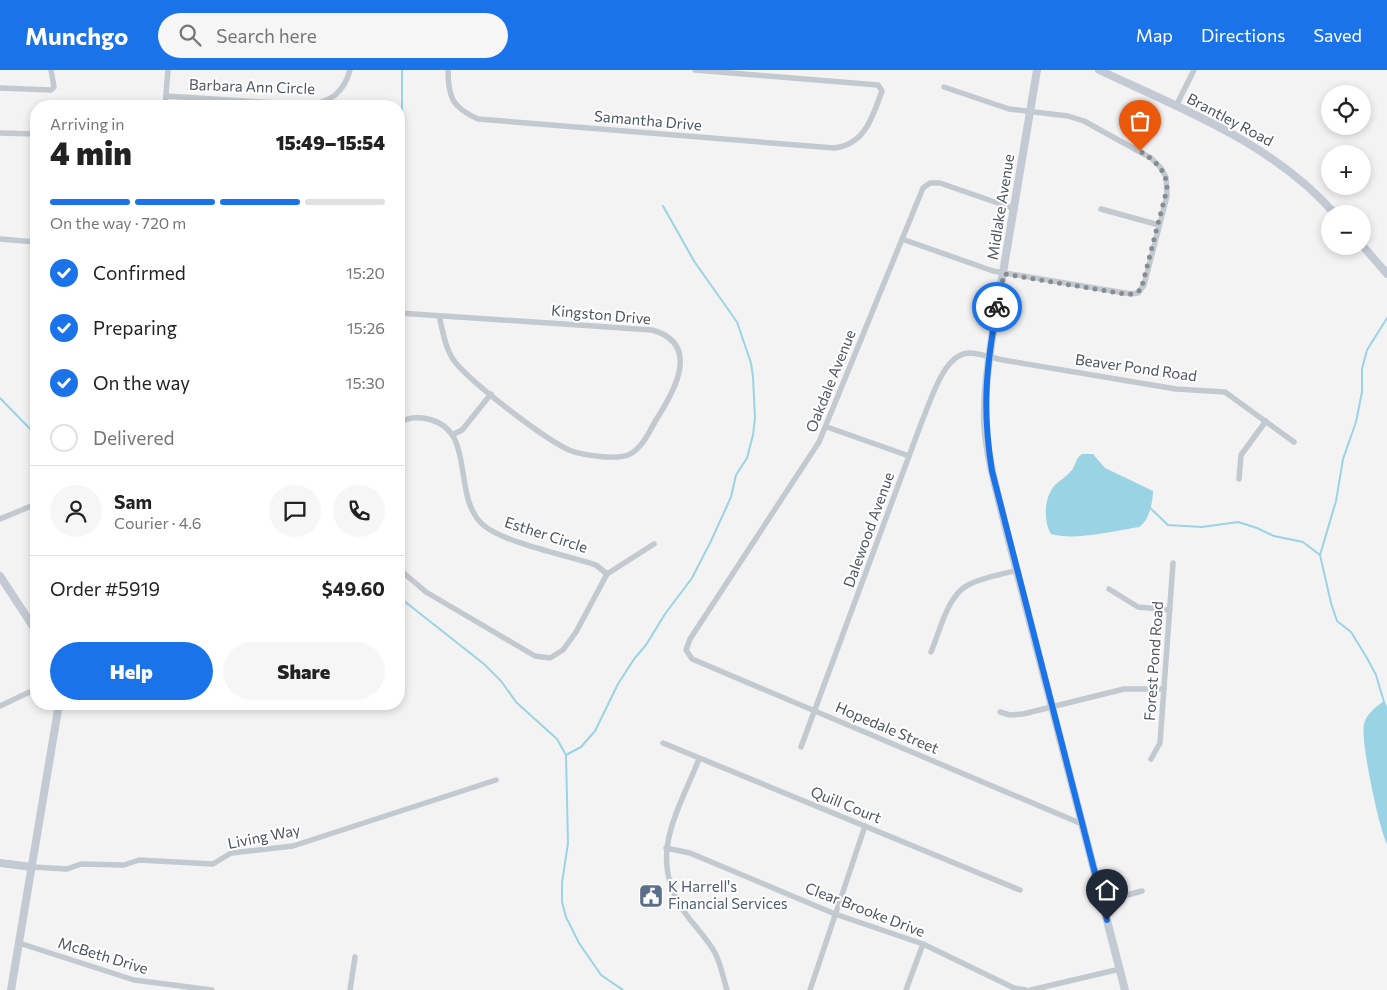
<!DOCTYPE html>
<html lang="en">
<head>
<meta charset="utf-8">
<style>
  :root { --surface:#fff; --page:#f6f6f6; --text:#222; --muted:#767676; --line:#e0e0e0; --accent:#1a73e8 }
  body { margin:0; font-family:Commissioner,sans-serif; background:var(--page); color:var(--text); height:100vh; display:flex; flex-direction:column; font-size:19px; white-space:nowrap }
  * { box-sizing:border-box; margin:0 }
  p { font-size:16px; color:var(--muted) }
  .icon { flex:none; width:28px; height:28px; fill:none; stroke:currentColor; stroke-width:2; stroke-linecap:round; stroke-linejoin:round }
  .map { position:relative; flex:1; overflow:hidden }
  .panel { position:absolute; left:30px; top:30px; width:375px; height:610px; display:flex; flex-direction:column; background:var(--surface); border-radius:20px; box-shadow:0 2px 8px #0003 }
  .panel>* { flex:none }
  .controls { position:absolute; left:1321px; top:15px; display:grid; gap:10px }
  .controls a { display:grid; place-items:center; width:50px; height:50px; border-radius:50%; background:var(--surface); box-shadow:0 2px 8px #0003; font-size:25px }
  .pin { position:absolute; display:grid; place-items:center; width:42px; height:42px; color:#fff; margin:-51px -21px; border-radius:50% 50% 50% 0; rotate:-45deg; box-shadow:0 0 5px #0007 }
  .pin .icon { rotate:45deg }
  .courier { position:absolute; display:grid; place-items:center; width:50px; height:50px; margin:-25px; border:4px solid #1a73e8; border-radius:50%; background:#fff; color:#222; box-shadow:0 1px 6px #0007 }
  .overview em { font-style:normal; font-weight:800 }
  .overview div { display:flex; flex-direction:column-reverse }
  .overview { display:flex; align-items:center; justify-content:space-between; height:85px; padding:0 20px }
  h1 { font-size:32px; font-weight:800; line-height:38px }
  .bar { display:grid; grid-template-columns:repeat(4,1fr); gap:8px 5px; align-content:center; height:60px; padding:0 20px }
  .bar i { height:6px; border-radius:4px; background:var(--line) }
  .bar .active { background:var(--accent) }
  .bar p { grid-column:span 4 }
  .line { display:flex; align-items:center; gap:12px; padding:0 20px; border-top:1px solid var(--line) }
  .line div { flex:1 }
  .round { display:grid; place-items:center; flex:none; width:52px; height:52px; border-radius:26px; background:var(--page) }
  ol { padding:0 20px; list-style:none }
  li { display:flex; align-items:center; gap:15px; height:55px }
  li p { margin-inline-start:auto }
  li .icon { padding:5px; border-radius:50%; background:var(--accent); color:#fff; stroke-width:4 }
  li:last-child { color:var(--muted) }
  li i { width:28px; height:28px; border:2px solid var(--line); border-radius:50% }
  .action { display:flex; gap:10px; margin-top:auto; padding:10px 20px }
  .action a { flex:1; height:58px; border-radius:30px; background:var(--accent); color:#fff; font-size:20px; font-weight:800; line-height:58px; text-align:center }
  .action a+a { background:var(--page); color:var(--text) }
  header { display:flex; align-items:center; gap:30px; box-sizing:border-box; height:70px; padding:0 25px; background:var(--accent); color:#fff }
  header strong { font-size:24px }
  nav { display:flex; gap:28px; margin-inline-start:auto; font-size:18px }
  .search { width:350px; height:45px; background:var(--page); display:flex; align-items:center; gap:12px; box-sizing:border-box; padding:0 18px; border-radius:28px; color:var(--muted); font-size:19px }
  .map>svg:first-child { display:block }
</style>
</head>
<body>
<header>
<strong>Munchgo</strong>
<div class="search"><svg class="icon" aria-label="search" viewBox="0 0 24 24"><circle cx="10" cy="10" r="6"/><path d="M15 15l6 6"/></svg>Search here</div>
<nav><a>Map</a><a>Directions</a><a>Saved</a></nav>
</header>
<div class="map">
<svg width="1387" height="920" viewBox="0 0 1387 920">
  <rect width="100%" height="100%" fill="#f4f3f3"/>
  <g fill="#9ad3e3">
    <path d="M1082 384H1093L1105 398 1153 421C1153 432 1149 451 1139 457 1115 461 1073 471 1051 464 1043 451 1044 427 1055 415 1060 410 1067 406 1072 400 1076 394 1076 388 1082 384Z"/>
    <path d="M1384 631 1387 636V774C1379 759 1360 669 1364 654 1367 643 1376 637 1384 631Z"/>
  </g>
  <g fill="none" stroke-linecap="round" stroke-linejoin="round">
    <g stroke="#9ad3e3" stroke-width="2">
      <path d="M399 116 402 67V0"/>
      <path d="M0 328 36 365"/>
      <path d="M1149 437 1168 455 1202 457 1238 452 1257 458 1274 466 1303 472 1320 485"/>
      <path d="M399 527 484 594 501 611 516 632 557 669 566 685 568 773 562 813V832L566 847 579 873 601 905 623 920"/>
      <path d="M1384 632 1376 605 1367 588 1351 562 1337 551 1331 533 1320 485 1336 431 1343 389 1356 352 1362 322V299L1367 280 1387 248"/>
      <path d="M566 685 581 677 595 661 618 614 634 589 646 575 665 544 692 508 711 471 731 427 736 405 747 388 753 365 755 348 753 307 751 293 737 252 694 191 663 136"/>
    </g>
    <g stroke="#c2c9cf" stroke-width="5.5">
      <path d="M448 0C448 28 453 38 478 49L834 78C865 75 873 46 882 21L878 15 695 0"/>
      <path d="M0 18 51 20 54 17 51 0"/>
      <path d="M166 26 309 35C331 32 344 22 350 0"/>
      <path d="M165 36 168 0"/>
      <path d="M1176 36 1194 0"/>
      <path d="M0 63 36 64"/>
      <path d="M1015 139 940 113H930L923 118 819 372 690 569 686 580 692 589 1082 754"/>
      <path d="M1101 139 1159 155"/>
      <path d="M0 169 36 172"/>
      <path d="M902 169 993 201 1131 224 1138 223 1144 215 1167 126 1166 107 1161 98 1151 88 1084 51 1068 46 1009 39 944 17"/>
      <path d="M399 243 652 260C702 274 674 322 656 350 649 362 642 379 628 385 615 390 581 385 569 380 543 368 473 314 455 292 445 279 443 261 439 246"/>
      <path d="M399 353C408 347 418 347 428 349 477 360 451 424 482 454 503 473 567 485 596 495L607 504"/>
      <path d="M827 357 909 386"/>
      <path d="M454 364 462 360 491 324"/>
      <path d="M1239 409 1241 385 1266 351"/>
      <path d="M0 449 36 434"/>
      <path d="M399 499 426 522 535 586 550 588 563 580 576 562 607 504 654 474"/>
      <path d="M1109 519 1138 537 1170 540"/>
      <path d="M931 582C940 561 947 526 968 515 983 507 1001 505 1017 500"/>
      <path d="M0 636 36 619"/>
      <path d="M1000 642 1010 645 1023 644 1124 619H1164"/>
      <path d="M663 673 1020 820"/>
      <path d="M801 677 922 351C931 331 943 284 969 283 980 283 992 288 1003 290L1176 319 1225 322 1294 372"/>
      <path d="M699 689C678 742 647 786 683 840 693 855 707 868 715 883 721 894 723 908 727 920"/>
      <path d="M1151 689 1160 673 1173 493"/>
      <path d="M666 778 690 783 835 844 923 874 1014 918 1026 920"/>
      <path d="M32 797 67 799 81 794 124 795 139 790 213 794 231 783 293 776 496 710"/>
      <path d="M1102 832 1142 821"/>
      <path d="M19 873 134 910 212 920"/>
      <path d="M350 920 355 887"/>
      <path d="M810 920 865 756"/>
      <path d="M906 920 923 874"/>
      <path d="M1031 920 1120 899"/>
    </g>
    <g stroke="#c3cad3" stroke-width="8">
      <path d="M1037 0 992 268C988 296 984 324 985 353 987 389 998 425 1006 459L1125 920"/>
      <path d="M1099 0C1182 39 1273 73 1335 144"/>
      <path d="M1362 175 1387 204"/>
      <path d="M0 506 36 561"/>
      <path d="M0 793 32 797"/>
      <path d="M11 920 59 634"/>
    </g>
  </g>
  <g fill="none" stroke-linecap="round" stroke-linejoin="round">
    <path stroke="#878c92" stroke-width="5" stroke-dasharray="0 9" d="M997 237 1004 204 1125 224H1131L1141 220 1167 119C1167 100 1155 91 1140 81"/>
    <path stroke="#1a73e8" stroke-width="6" d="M997 237C986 298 982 339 992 401L1107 850"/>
  </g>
  <defs>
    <symbol id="civic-square" viewBox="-11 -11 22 22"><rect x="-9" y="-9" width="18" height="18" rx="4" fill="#5c6f8a" stroke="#fff"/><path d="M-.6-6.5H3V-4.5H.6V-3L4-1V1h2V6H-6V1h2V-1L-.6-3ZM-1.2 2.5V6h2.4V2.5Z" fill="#fff"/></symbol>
  </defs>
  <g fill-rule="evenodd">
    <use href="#civic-square" x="637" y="812" width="28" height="28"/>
  </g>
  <g text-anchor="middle" stroke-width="4" stroke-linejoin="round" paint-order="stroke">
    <g font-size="15" fill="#4c555e" stroke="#fff">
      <text transform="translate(252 17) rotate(2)" y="5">Barbara Ann Circle</text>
      <text transform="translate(1230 50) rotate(28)" y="5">Brantley Road</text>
      <text transform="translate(648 51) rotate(5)" y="5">Samantha Drive</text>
      <text transform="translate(1001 137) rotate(-81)" y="5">Midlake Avenue</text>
      <text transform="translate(601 245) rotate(5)" y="5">Kingston Drive</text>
      <text transform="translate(1136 298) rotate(8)" y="5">Beaver Pond Road</text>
      <text transform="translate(831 311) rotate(-68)" y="5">Oakdale Avenue</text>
      <text transform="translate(869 460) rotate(-70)" y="5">Dalewood Avenue</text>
      <text transform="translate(546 465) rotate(18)" y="5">Esther Circle</text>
      <text transform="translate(1154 591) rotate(-86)" y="5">Forest Pond Road</text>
      <text transform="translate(887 658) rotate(23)" y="5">Hopedale Street</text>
      <text transform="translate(846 735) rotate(22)" y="5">Quill Court</text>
      <text transform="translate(264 767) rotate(-11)" y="5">Living Way</text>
      <text transform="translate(865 840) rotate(21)" y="5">Clear Brooke Drive</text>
      <text transform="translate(103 886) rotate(17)" y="5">McBeth Drive</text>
    </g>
    <g font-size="15" fill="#4e5e75" stroke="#fff" text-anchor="start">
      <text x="668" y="822">K Harrell's<tspan x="668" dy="17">Financial Services</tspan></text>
    </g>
  </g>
</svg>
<div class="controls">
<a><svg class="icon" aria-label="locate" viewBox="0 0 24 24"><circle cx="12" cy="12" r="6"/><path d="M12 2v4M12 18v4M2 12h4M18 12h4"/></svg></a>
<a>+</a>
<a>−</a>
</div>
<div class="pin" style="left:1140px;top:81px;background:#ea580c"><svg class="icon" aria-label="bag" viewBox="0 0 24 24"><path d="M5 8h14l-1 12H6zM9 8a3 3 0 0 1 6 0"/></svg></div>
<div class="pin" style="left:1107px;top:850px;background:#1f2937"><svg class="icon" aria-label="home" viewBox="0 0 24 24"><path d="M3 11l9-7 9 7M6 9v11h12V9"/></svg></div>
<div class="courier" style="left:997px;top:237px"><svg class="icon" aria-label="bike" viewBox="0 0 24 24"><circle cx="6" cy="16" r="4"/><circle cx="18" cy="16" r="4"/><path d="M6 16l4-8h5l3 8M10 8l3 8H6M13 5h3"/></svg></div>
<section class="panel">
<div class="overview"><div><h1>4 min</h1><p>Arriving in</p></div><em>15:49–15:54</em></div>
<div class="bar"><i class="active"></i><i class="active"></i><i class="active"></i><i></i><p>On the way · 720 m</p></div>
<ol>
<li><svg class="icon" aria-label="check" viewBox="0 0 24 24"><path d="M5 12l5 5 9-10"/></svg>Confirmed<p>15:20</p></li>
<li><svg class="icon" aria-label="check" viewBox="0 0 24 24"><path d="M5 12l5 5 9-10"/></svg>Preparing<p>15:26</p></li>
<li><svg class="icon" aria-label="check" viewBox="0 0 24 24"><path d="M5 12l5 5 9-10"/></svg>On the way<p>15:30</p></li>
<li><i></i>Delivered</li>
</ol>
<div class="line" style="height:90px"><a class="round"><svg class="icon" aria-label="person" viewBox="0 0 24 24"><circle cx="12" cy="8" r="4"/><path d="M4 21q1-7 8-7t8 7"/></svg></a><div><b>Sam</b><p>Courier · 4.6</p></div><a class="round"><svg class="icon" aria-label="chat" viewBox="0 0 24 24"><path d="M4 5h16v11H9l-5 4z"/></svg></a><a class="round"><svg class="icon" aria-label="phone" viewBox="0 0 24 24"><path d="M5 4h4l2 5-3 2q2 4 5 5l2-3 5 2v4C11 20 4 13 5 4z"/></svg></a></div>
<div class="line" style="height:65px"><div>Order #5919</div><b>$49.60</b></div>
<div class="action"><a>Help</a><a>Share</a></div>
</section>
</div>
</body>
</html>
